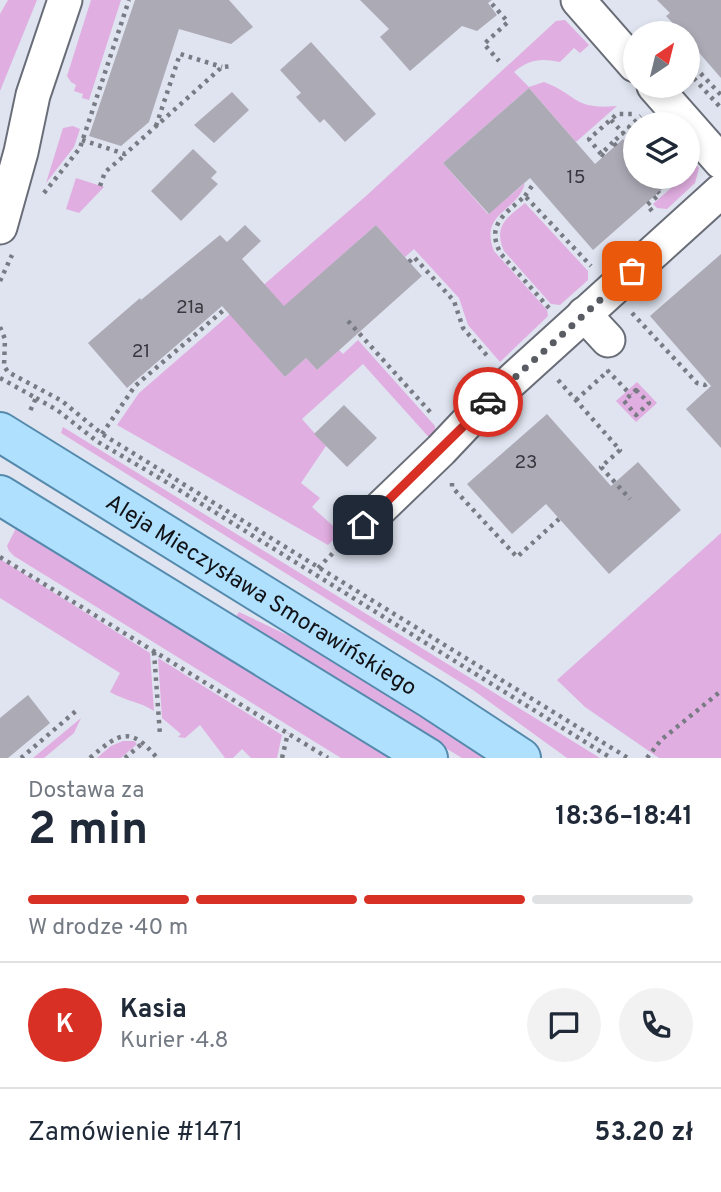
<!DOCTYPE html>
<html lang="pl">
<head>
<meta charset="utf-8">
<style>
  :root { --surface:#fff; --page:#f2f2f3; --text:#1f2937; --muted:#747a83; --line:#e0e1e3; --accent:#d93025 }
  body { margin:0; font-family:Overpass,sans-serif; background:var(--page); color:var(--text); height:100vh; display:flex; flex-direction:column; font-size:26px; white-space:nowrap }
  * { box-sizing:border-box; margin:0 }
  p { font-size:23px; color:var(--muted) }
  .icon { flex:none; width:38px; height:38px; fill:none; stroke:currentColor; stroke-width:2; stroke-linecap:round; stroke-linejoin:round }
  .map { position:relative; height:758px; overflow:hidden }
  .side { display:flex; flex-direction:column; background:var(--surface); flex:1 }
  .side>* { flex:none }
  .needle { width:46px; rotate:35deg }
  .controls { position:absolute; left:623px; top:21px; display:grid; gap:14px }
  .controls a { display:grid; place-items:center; width:77px; height:77px; border-radius:50%; background:var(--surface); box-shadow:0 4px 10px #0003; font-size:35px }
  .pin { position:absolute; display:grid; place-items:center; width:60px; height:60px; color:#fff; margin:-30px; border-radius:14px; box-shadow:0 4px 10px #0006 }
  .courier { position:absolute; display:grid; place-items:center; width:70px; height:70px; margin:-35px; border:5px solid #d93025; border-radius:50%; background:#fff; color:#222; box-shadow:0 2px 9px #0007 }
  .head em { font-style:normal; font-weight:700 }
  .head div { display:flex; flex-direction:column-reverse }
  .head { display:flex; align-items:center; justify-content:space-between; height:119px; padding:0 28px }
  h1 { font-size:46px; font-weight:700; line-height:52px }
  .bar { display:grid; grid-template-columns:repeat(4,1fr); gap:10px 7px; align-content:center; height:84px; padding:0 28px }
  .bar i { height:9px; border-radius:5px; background:var(--line) }
  .bar .current { background:var(--accent) }
  .bar p { grid-column:span 4 }
  .line { display:flex; align-items:center; gap:18px; padding:0 28px; border-top:2px solid var(--line) }
  .line div { flex:1 }
  .round { display:grid; place-items:center; flex:none; width:74px; height:74px; border-radius:37px; background:var(--page) }
  .map>svg:first-child { display:block }
</style>
</head>
<body>
<div class="map">
<svg width="721" height="758" viewBox="0 0 721 758">
  <rect width="100%" height="100%" fill="#dfe4f0"/>
  <g fill="#e1aee1">
    <path d="M8 0H37L0 91V14Z"/>
    <path d="M91 0H121L89 100 82 98 83 94 74 91 76 85 71 82 67 76Z"/>
    <path d="M565 20 589 45 580 53 574 48 560 62C541 58 529 59 514 72L529 87 544 82C578 95 573 110 617 106L576 142 529 88 443 163 488 214 525 183C517 213 479 212 494 251L547 310 548 316 500 362 468 325 459 298 414 249 405 257 376 225 250 337 285 377 306 358 317 370 339 350 343 354 358 340 435 426 434 443 363 364 302 419 326 446 301 483 320 498 312 507 341 533 328 545 117 425 139 393 366 196 556 21Z"/>
    <path d="M73 126 80 129 74 147 46 183 63 128Z"/>
    <path d="M688 156 699 168 695 183 667 209 657 208 653 204 680 180 678 177H688Z"/>
    <path d="M76 178 104 187 79 213 66 209Z"/>
    <path d="M525 203 588 271V280L560 305 551 304 504 251C493 225 507 218 525 203Z"/>
    <path d="M637 382 657 403 636 422 616 401Z"/>
    <path d="M63 427 600 758H567L473 690 61 433Z"/>
    <path d="M17 526 394 758H341L14 556 9 551 7 546Z"/>
    <path d="M721 533V758H659L585 707 557 680Z"/>
    <path d="M0 559 150 653 154 711C141 702 123 700 110 692L120 673 0 598Z"/>
    <path d="M239 612 302 642 489 758H462L234 620Z"/>
    <path d="M158 658 282 735 277 758H251L242 749 233 758H225L200 725 185 738 178 737 181 734 162 718Z"/>
    <path d="M81 718 74 733 44 758H33Z"/>
    <path d="M123 741H134L137 744 121 758H97L111 746Z"/>
  </g>
  <g fill="#acaab5">
    <path d="M135 0H229L253 27 231 44 179 29 149 122 121 146 89 136Z"/>
    <path d="M360 0H492L488 3 497 15 477 31 462 26 410 71 380 37 389 29Z"/>
    <path d="M657 0H721V78L688 40V33H682L666 16 670 13Z"/>
    <path d="M311 42 376 114 345 142 324 119 320 123 296 97 301 93 280 70Z"/>
    <path d="M529 88 595 164 623 139 635 153V177H676L593 250 530 178 489 214 443 163Z"/>
    <path d="M232 92 249 110 214 143 194 125Z"/>
    <path d="M193 149 217 172 211 178 218 184 181 221 151 191Z"/>
    <path d="M245 225 261 241 242 259 284 306 376 225 422 276 317 370 306 358 285 377 222 306 127 388 88 343 140 298 141 300 220 235 227 242Z"/>
    <path d="M721 254V448L686 409 711 386 650 316Z"/>
    <path d="M344 405 377 438 347 467 314 434Z"/>
    <path d="M547 414 611 486 638 462 681 510 609 574 546 504 512 534 467 484Z"/>
    <path d="M28 695 50 723 8 758H0V718Z"/>
  </g>
  <g fill="none" stroke-linecap="round" stroke-linejoin="round">
    <defs>
      <g id="minor">
        <path d="M578 0 635 65"/>
        <path d="M654 86 721 162"/>
        <path d="M0 227 21 152 33 95 65 0"/>
        <path d="M584 314 608 340"/>
        <path d="M363 525 441 450 476 413 721 191"/>
      </g>
      <g id="major">
        <path id="s1" d="M0 432 431 699 521 758"/>
        <path d="M0 495 428 758"/>
      </g>
    </defs>
    <use href="#minor" stroke="#696d77" stroke-width="37"/>
    <use href="#major" stroke="#558aad" stroke-width="42"/>
    <g stroke="#787b83" stroke-width="4.5" stroke-dasharray="3.5 5" stroke-linecap="butt">
      <path d="M492 4 508 22 484 44 499 61"/>
      <path d="M688 43 689 41"/>
      <path d="M689 61 721 95"/>
      <path d="M688 72 721 108"/>
      <path d="M611 120 623 133"/>
      <path d="M156 126 180 54 222 67"/>
      <path d="M635 135 629 127 641 116"/>
      <path d="M82 140 125 154 222 67 233 66"/>
      <path d="M616 146 613 142 623 133 635 147"/>
      <path d="M601 154 589 139 617 114H636"/>
      <path d="M604 156 601 154 613 142"/>
      <path d="M662 177 668 184 674 179 672 177"/>
      <path d="M100 186 105 172 125 155"/>
      <path d="M44 193 80 148 129 0"/>
      <path d="M525 196 534 183"/>
      <path d="M652 211 647 205 660 194 658 192"/>
      <path d="M409 262 414 257 454 301 463 328 490 359"/>
      <path d="M0 281 12 255"/>
      <path d="M549 308 501 254C485 225 505 214 525 196L591 266"/>
      <path d="M632 313 697 383 705 385 708 383"/>
      <path d="M348 321 432 414"/>
      <path d="M0 327 5 339 4 366 8 372 62 401 102 434 628 758"/>
      <path d="M607 370 631 395"/>
      <path d="M0 378 36 398 30 411"/>
      <path d="M558 380 620 450 601 467 630 499"/>
      <path d="M636 390 649 403 636 415 624 401Z"/>
      <path d="M36 398 57 410 98 442 163 480 611 758"/>
      <path d="M576 400 608 371"/>
      <path d="M102 434 135 386 225 309"/>
      <path d="M452 483V487L517 557 559 519"/>
      <path d="M0 557 328 758"/>
      <path d="M318 568 340 546"/>
      <path d="M154 652 160 735"/>
      <path d="M21 758 76 711"/>
      <path d="M90 758C119 733 130 725 157 758"/>
      <path d="M125 758 144 742"/>
      <path d="M282 758 288 733"/>
      <path d="M647 758 661 740 721 691"/>
    </g>
    <use href="#minor" stroke="#fff" stroke-width="33"/>
    <use href="#major" stroke="#afe0fe" stroke-width="38"/>
  </g>
  <g fill="none" stroke-linecap="round" stroke-linejoin="round">
    <path stroke="#595c62" stroke-width="7" stroke-dasharray="0 12.6" d="M488 402 632 271"/>
    <path stroke="#d93025" stroke-width="9" d="M363 525 488 402"/>
  </g>
  <g text-anchor="middle" stroke-width="7" stroke-linejoin="round" paint-order="stroke">
    <g font-size="19" fill="#38383e">
      <text x="576" y="183">15</text>
      <text x="190" y="313">21a</text>
      <text x="141" y="357">21</text>
      <text x="526" y="468">23</text>
    </g>
    <g font-size="23" fill="#111216" stroke="#ecf1fd">
      <text dy="8" stroke="none"><textPath href="#s1" startOffset="308">Aleja Mieczysława Smorawińskiego</textPath></text>
    </g>
  </g>
</svg>
<div class="controls">
<a><svg class="needle" viewBox="-14 -14 28 28"><path d="M0-13l5 13h-10z" fill="#e53935"/><path d="M0 13l5-13h-10z" fill="#747a83"/></svg></a>
<a><svg class="icon" aria-label="layers" viewBox="0 0 24 24"><path d="M12 4l9 5-9 5-9-5zM3 14l9 5 9-5"/></svg></a>
</div>
<div class="pin" style="left:632px;top:271px;background:#ea580c"><svg class="icon" aria-label="bag" viewBox="0 0 24 24"><path d="M5 8h14l-1 12H6zM9 8a3 3 0 0 1 6 0"/></svg></div>
<div class="pin" style="left:363px;top:525px;background:#1f2937"><svg class="icon" aria-label="home" viewBox="0 0 24 24"><path d="M3 11l9-7 9 7M6 9v11h12V9"/></svg></div>
<div class="courier" style="left:488px;top:402px"><svg class="icon" aria-label="car" viewBox="0 0 24 24"><path d="M5 17H2v-5l4-1 3-4h7l3 4 3 1v5h-3M9 17h6M6 11h13"/><circle cx="7" cy="17" r="2"/><circle cx="17" cy="17" r="2"/></svg></div>
</div>
<section class="side">
<div class="head"><div><h1>2 min</h1><p>Dostawa za</p></div><em>18:36–18:41</em></div>
<div class="bar"><i class="current"></i><i class="current"></i><i class="current"></i><i></i><p>W drodze · 40 m</p></div>
<div class="line" style="height:126px"><b class="round" style="background:var(--accent);color:#fff">K</b><div><b>Kasia</b><p>Kurier · 4.8</p></div><a class="round"><svg class="icon" aria-label="chat" viewBox="0 0 24 24"><path d="M4 5h16v11H9l-5 4z"/></svg></a><a class="round"><svg class="icon" aria-label="phone" viewBox="0 0 24 24"><path d="M5 4h4l2 5-3 2q2 4 5 5l2-3 5 2v4C11 20 4 13 5 4z"/></svg></a></div>
<div class="line" style="height:91px"><div>Zamówienie #1471</div><b>53.20 zł</b></div>
</section>
</body>
</html>
